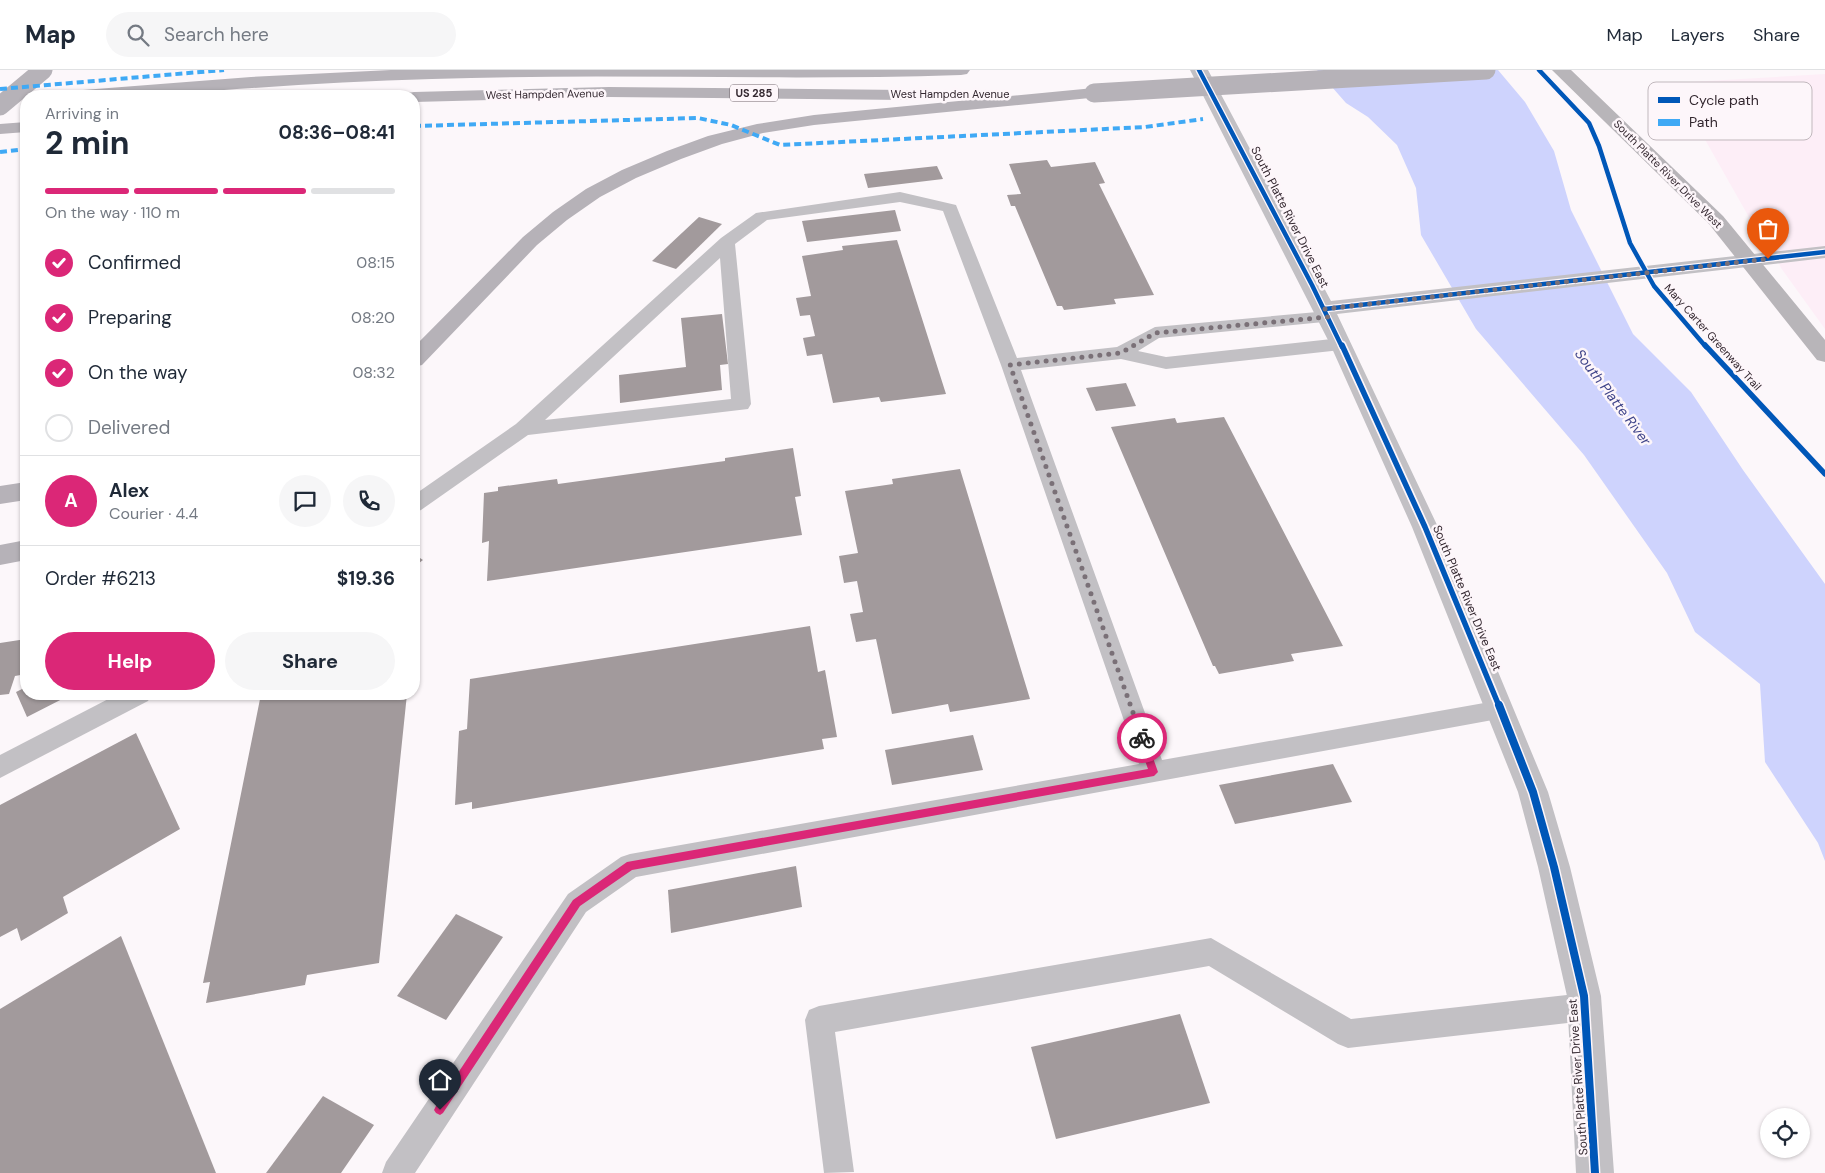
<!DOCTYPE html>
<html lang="en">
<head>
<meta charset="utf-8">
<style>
  :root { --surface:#fff; --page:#f6f6f7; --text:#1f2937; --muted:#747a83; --line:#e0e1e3; --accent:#db2777 }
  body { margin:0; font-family:"DM Sans",sans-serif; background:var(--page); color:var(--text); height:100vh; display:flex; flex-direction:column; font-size:19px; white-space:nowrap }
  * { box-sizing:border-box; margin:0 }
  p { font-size:16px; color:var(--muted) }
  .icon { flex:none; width:28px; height:28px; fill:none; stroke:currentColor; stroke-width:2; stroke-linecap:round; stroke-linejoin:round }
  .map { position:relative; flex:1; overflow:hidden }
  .side { position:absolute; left:20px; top:20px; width:400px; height:610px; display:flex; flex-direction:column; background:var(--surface); border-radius:20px; box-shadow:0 1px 4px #0004 }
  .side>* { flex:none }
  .fabs { position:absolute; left:1760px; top:1038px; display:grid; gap:10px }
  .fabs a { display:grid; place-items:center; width:50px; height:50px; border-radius:50%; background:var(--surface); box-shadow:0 1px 4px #0004; font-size:25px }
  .pin { position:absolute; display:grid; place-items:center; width:42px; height:42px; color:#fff; margin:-51px -21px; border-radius:50% 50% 50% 0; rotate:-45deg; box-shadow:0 0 5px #0007 }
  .pin .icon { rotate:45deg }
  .courier { position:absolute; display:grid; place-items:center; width:50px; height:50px; margin:-25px; border:4px solid #db2777; border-radius:50%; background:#fff; color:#222; box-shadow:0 1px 6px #0007 }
  .summary em { font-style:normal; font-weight:700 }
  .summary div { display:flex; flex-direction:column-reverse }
  .summary { display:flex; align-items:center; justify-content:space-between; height:85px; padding:0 25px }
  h1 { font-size:32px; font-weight:700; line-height:38px }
  .bar { display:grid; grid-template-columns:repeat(4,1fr); gap:8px 5px; align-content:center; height:60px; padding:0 25px }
  .bar i { height:6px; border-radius:4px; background:var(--line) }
  .bar .selected { background:var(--accent) }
  .bar p { grid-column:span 4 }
  .line { display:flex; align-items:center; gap:12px; padding:0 25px; border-top:1px solid var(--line) }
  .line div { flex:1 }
  .round { display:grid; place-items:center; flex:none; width:52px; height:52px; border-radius:26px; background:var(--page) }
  ol { padding:0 25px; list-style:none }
  li { display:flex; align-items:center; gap:15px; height:55px }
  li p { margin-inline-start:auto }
  li .icon { padding:5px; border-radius:50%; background:var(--accent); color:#fff; stroke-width:4 }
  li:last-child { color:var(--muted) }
  li i { width:28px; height:28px; border:2px solid var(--line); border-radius:50% }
  .primary-button { display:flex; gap:10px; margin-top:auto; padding:10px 25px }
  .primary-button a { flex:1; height:58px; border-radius:30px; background:var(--accent); color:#fff; font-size:20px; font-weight:700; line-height:58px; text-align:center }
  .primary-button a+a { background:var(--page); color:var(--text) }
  header { display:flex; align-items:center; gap:30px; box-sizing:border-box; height:70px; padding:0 25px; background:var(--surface); border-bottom:1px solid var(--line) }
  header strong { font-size:24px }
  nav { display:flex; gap:28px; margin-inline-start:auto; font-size:18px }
  .search { width:350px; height:45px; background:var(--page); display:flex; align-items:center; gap:12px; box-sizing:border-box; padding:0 18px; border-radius:28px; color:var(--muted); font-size:19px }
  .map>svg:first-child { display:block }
</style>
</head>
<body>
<header>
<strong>Map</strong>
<div class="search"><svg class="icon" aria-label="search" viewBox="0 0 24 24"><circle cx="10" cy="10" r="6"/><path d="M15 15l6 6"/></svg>Search here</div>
<nav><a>Map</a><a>Layers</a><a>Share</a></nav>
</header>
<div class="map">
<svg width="1825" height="1103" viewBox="0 0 1825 1103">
  <rect width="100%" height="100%" fill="#fcf7fa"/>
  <path fill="#fdeef7" d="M1825 4V259L1781 198 1768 167 1750 149 1673 13Z"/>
  <path fill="#ced3fd" d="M1317 0H1498L1525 32 1554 81 1571 140 1633 264 1691 322 1743 400 1825 514V791L1818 773 1765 692 1760 614 1695 562 1667 503 1584 385 1476 259 1421 165 1416 118 1397 75 1368 47 1346 33Z"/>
  <g fill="#a29a9c">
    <path d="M1047 90 1051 97 1095 92 1105 113 1099 114 1154 225 1114 229 1116 234 1064 240 1062 236H1057L1015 136H1011L1007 125 1021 124 1009 94Z"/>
    <path d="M937 96 943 109 868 118 864 104Z"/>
    <path d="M895 140 901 161 807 172 802 151Z"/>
    <path d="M699 147 722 154 676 199 652 191Z"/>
    <path d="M897 170 946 324 881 332 879 327 833 333 822 284 807 286 803 268 815 266 810 245 800 246 796 228 811 226 802 186 843 180 842 176Z"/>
    <path d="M722 244 728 294 720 295 722 320 620 333 619 305 686 297 681 248Z"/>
    <path d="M1126 313 1136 336 1096 341 1086 318Z"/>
    <path d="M1224 347 1343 576 1291 584 1294 591 1219 604 1215 596H1213L1111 357 1175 348 1177 353Z"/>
    <path d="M793 378 801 426 795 427 802 465 487 511 489 471 482 473 484 423 498 421V417L557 409 558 414 725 391V388Z"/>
    <path d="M960 399 1030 629 950 642 948 634 892 644 876 569 856 572 850 544 863 542 857 511 844 513 839 486 858 483 845 421 893 414 892 409Z"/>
    <path d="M414 484 423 490 414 497Z"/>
    <path d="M810 556 818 602 825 600 837 667 822 669 824 679 472 739V732L455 735 459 661 467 659 470 609Z"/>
    <path d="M26 569V604L15 606 9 624 0 625V573Z"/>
    <path d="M26 617V624H72L27 647 16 622Z"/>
    <path d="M261 624H407L379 893 307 905 305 915 206 933 210 912 203 913Z"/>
    <path d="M136 663 180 759 63 827 68 843 21 871 17 858 0 867V735Z"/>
    <path d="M973 665 983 700 892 715 885 680Z"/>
    <path d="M1333 694 1352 732 1235 754 1219 715Z"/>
    <path d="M796 796 802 837 671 863 668 820Z"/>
    <path d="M456 844 503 867 446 950 397 926Z"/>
    <path d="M121 866 216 1103H0V939Z"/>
    <path d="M1180 944 1210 1033 1056 1069 1031 977Z"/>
    <path d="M323 1026 374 1055 341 1103H266Z"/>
  </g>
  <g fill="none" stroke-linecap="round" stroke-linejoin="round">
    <g fill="#c2c0c4" fill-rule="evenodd">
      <path d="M900 122 956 135 1017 288 1117 277 1155 257 1328 241 1334 243 1337 247 1334 251 1159 268 1138 281 1166 287 1341 268 1347 270 1350 274 1347 278 1341 280 1166 299 1121 289 1021 300 1162 690 1501 630 1509 633 1513 640 1509 647 636 807 586 842 415 1103H382L386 1092 568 824 621 787 630 784 1139 694 1001 295 943 141 900 132 767 150 735 174 751 334 748 339 528 365 421 440 414 443V425L516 354 721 168 756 143ZM720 188 731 329 545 350Z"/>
      <path d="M118 624H152L148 631 0 708V685Z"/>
      <path d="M1211 868 1351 949 1585 923 1595 927 1599 937 1595 947 1585 951 1348 978 1338 974 1209 896 835 962 854 1102 824 1103 805 950 809 940 819 936Z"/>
    </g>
    <path fill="#c2c0c4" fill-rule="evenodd" d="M1190 0H1208L1331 231 1825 176V188L1337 244 1438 457 1548 722 1570 797 1601 926 1614 1103H1576L1567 926 1538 797 1518 722 1412 457 1330 274Z"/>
    <path fill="#b8b5b9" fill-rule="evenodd" d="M1552 0H1571L1723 146 1825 270V292L1817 290 1709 154Z"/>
    <g fill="#b6b2b8" fill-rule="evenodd">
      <path d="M391 0H970L967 4 961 5C785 11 608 3 432 9 362 11 293 15 224 20 170 23 115 29 61 26L64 22 70 21 251 7Z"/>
      <path d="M609 17 905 20 911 21 914 25 911 29 905 30 609 27 414 32V26H406L408 23 414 22Z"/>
      <path d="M1094 18 1100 19 1103 23 1100 27 814 55 763 63 722 74 681 89 636 108 600 127 567 150 537 175 422 295 414 297V277L523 167 553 142 586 119 622 100 667 81 708 66 757 54 814 45Z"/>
      <path d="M26 52V62L0 64V54Z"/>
      <path d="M26 412V430L0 434V416Z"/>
      <path d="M26 470V490L0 495V475Z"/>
    </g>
    <g stroke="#b6b2b8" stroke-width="19">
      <path d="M1094 23 1486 0"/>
      <path d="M0 36 43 0"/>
    </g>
    <g stroke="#3fa9f5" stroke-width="4" stroke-dasharray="7 4" stroke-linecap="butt">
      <path d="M0 19 224 0"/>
      <path d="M414 56 698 48 731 55 780 75 1145 57 1203 49"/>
      <path d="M0 82 26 79"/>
    </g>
    <defs>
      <g id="cycleway-far2">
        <path d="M1199 0 1312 215 1342 277"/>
        <path d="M1539 0 1589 53 1599 76 1630 173 1654 216 1706 277"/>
        <path d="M1325 239 1825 182"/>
      </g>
      <g id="cycleway-far1">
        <path d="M1342 275 1425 457 1499 636"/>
        <path d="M1705 275 1825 404"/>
      </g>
      <path id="cycleway" d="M1499 635 1533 722 1554 797 1584 926 1595 1103"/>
    </defs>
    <use href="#cycleway-far2" stroke="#fdf6fa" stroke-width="7"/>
    <use href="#cycleway-far1" stroke="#fdf6fa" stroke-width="9"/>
    <use href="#cycleway" stroke="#fdf6fa" stroke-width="11"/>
    <use href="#cycleway-far2" stroke="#0057b8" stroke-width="4.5"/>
    <use href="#cycleway-far1" stroke="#0057b8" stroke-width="5.5"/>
    <use href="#cycleway" stroke="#0057b8" stroke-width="8"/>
  </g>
  <path fill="#db2777" d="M1142 664 1146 668 1158 702 1154 706 632 800 580 836 443 1043 440 1045 436 1043 434 1040 436 1036 573 830 627 792 1148 699 1137 668Z"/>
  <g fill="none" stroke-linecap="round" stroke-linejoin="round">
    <path stroke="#7a7077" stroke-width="5" stroke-dasharray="0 9" d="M1142 668 1010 295 1121 283 1155 263 1328 247 1325 239 1768 189"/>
  </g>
  <g text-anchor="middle" stroke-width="5" stroke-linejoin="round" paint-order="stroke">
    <rect fill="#fdf6fa" stroke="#70666d" stroke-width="1" x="730" y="14.5" width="48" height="17" rx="4"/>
    <g font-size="11" font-weight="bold" fill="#342830">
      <text x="754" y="27">US 285</text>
    </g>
    <g font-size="11" fill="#342830" stroke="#fdf6fa">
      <text transform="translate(545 24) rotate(-1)" y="4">West Hampden Avenue</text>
      <text x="950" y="28">West Hampden Avenue</text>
      <text transform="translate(1668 104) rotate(45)" y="4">South Platte River Drive West</text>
      <text transform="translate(1713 267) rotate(48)" y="4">Mary Carter Greenway Trail</text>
    </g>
    <g font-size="12" fill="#342830" stroke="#fdf6fa">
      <text transform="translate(1290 147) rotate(63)" y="4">South Platte River Drive East</text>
      <text transform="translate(1467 528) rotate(67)" y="4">South Platte River Drive East</text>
      <text transform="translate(1578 1007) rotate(-94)" y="4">South Platte River Drive East</text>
    </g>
    <g font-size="14" font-style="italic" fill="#40458a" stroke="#fdf6fa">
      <text transform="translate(1613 327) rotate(53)" y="5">South Platte River</text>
    </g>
  </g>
  <rect x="1648" y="12" width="164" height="58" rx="8" fill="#fdf6fa" stroke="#c1b8bd" stroke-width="1"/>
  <rect x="1658" y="27" width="22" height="6" fill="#0057b8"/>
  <rect x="1658" y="49" width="22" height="7" fill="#3fa9f5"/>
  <g font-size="14" fill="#342830">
    <text x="1689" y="35">Cycle path</text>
    <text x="1689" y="57">Path</text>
  </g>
</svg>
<div class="fabs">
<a><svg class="icon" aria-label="locate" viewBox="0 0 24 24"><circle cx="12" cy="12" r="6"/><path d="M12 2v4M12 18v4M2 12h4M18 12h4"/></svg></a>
</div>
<div class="pin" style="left:1768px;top:189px;background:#ea580c"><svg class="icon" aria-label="bag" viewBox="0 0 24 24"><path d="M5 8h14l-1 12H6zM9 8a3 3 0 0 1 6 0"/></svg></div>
<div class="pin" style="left:440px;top:1040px;background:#1f2937"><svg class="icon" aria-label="home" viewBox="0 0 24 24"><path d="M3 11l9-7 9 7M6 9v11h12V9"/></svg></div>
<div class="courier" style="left:1142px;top:668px"><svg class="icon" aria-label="bike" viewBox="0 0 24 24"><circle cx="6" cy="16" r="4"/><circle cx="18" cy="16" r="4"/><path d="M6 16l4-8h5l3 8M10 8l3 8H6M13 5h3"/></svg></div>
<section class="side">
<div class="summary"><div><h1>2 min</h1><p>Arriving in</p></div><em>08:36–08:41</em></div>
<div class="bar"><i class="selected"></i><i class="selected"></i><i class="selected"></i><i></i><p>On the way · 110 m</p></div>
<ol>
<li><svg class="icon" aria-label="check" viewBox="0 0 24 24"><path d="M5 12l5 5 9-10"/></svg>Confirmed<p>08:15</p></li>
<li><svg class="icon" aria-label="check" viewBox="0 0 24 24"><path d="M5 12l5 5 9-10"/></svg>Preparing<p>08:20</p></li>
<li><svg class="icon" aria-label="check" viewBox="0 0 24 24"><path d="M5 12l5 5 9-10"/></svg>On the way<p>08:32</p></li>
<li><i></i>Delivered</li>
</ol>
<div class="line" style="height:90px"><b class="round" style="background:var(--accent);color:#fff">A</b><div><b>Alex</b><p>Courier · 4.4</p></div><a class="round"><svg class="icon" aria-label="chat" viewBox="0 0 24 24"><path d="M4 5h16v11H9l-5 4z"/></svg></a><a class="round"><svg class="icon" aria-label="phone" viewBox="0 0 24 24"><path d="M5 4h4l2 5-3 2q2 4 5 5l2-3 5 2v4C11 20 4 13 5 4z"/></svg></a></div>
<div class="line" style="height:65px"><div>Order #6213</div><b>$19.36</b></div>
<div class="primary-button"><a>Help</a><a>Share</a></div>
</section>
</div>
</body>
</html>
